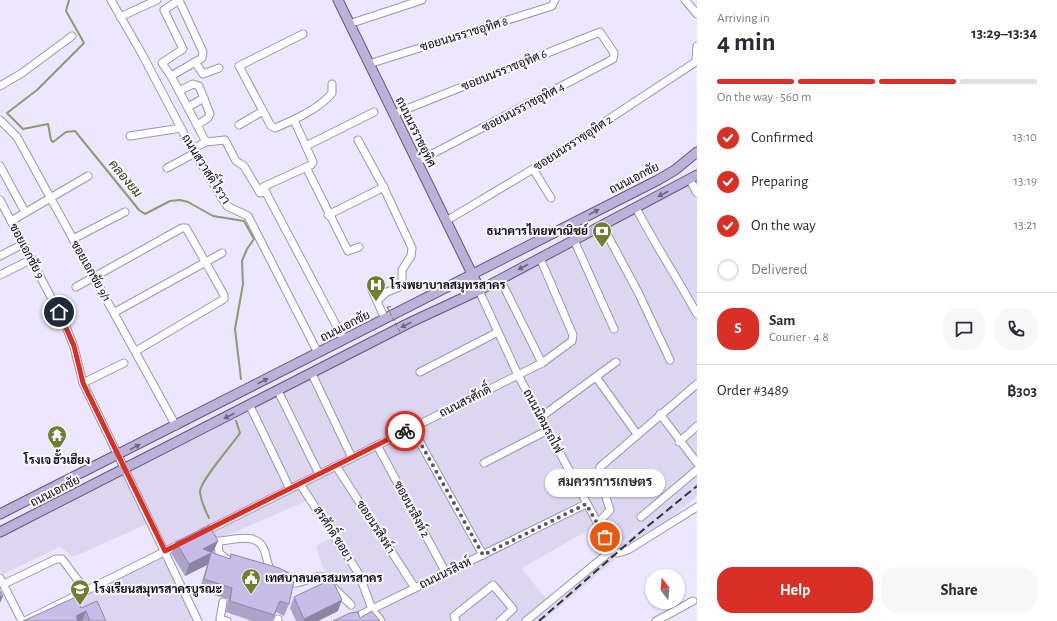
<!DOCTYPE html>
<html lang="en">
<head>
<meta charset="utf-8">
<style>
  :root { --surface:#fff; --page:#f7f7f7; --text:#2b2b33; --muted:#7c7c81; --line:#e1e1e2; --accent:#d93025 }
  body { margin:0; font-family:"Alegreya Sans",Sarabun,sans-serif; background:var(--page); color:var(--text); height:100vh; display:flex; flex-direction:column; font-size:15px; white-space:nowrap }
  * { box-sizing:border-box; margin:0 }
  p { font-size:13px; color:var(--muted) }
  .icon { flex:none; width:22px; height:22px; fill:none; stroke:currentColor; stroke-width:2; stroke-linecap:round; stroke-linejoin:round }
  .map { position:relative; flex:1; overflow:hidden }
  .sheet { display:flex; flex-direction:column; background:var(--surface); width:360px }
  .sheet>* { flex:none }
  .needle { width:26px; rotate:344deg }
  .tools { position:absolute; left:645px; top:569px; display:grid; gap:8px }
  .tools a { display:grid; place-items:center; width:40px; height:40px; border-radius:50%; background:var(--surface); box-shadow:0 1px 3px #0004; font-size:20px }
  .pin { position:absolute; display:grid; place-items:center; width:34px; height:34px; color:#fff; margin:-17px; border:2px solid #fff; border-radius:50%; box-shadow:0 1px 4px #0007 }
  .courier { position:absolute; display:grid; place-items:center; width:40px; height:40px; margin:-20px; border:3px solid #d93025; border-radius:50%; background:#fff; color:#222; box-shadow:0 1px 5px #0007 }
  .bubble { position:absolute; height:28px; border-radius:14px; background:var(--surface); box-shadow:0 1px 3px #0004; font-size:13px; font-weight:700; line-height:28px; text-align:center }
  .overview em { font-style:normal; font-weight:700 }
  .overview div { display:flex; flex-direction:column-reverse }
  .overview { display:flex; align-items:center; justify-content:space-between; height:68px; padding:0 20px }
  h1 { font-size:26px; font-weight:700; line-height:30px }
  .bar { display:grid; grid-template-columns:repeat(4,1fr); gap:6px 4px; align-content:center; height:48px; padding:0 20px }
  .bar i { height:5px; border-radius:3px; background:var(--line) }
  .bar .current { background:var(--accent) }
  .bar p { grid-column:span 4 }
  .line { display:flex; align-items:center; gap:10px; padding:0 20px; border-top:1px solid var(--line) }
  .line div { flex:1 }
  .round { display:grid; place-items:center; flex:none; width:42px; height:42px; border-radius:16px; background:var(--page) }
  ol { padding:0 20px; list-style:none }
  li { display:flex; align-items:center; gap:12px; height:44px }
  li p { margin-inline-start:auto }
  li .icon { padding:4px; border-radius:50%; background:var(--accent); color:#fff; stroke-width:4 }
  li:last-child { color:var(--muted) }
  li i { width:22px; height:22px; border:2px solid var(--line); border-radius:50% }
  .primary-button { display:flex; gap:8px; margin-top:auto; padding:8px 20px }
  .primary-button a { flex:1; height:46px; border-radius:16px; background:var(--accent); color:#fff; font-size:16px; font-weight:700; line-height:46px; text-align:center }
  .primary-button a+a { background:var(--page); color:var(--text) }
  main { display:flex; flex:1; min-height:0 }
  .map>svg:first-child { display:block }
</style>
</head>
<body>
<main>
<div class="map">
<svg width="697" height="621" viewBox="0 0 697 621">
  <rect width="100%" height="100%" fill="#ece7fe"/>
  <path fill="#dcd6f1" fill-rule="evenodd" d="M697 175V496L655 531 649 530 543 621H349L351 620 355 607 327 579 316 546 335 535 311 499 214 541 165 551 198 621H31L164 551 147 524 73 557 60 547 3 574 0 570V533ZM652 518 552 607 522 568 597 525 612 550Z"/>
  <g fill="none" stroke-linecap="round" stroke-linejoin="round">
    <g stroke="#8e9a6f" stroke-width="2">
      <path d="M69 0 66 11 84 43 37 90 7 113 23 129 48 124 51 140 53 142 66 132 75 131 139 210 145 214 170 201 180 200 188 202 213 216 244 221 254 239 247 249 242 261 243 284 235 329 241 379"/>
      <path d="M209 518C205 510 201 501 200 492 199 482 232 445 240 433L236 421"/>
    </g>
    <defs>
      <g id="minor">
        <path d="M111 0 142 54 192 149 227 206 248 216 318 353"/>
        <path d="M179 0 203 52 202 58 171 76 206 142 192 149"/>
        <path d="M685 0 697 14"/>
        <path d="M120 17 157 0"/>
        <path d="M349 24 422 0"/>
        <path d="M303 34 239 66 271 126 275 128C294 120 319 109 332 93V84"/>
        <path d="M696 60 697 46"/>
        <path d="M195 62 203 74 219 68"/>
        <path d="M369 64 552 6 555 0"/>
        <path d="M171 76 162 63 183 49 164 10 179 0"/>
        <path d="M0 86 22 73 72 36"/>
        <path d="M179 91 193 84 199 86 210 114 208 118 197 125"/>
        <path d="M188 107 204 98"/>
        <path d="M394 114 600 32 614 53 613 59 417 162"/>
        <path d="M0 120 17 137 176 426"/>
        <path d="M294 120 313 162 311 165 263 187 344 340"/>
        <path d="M239 125 263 111"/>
        <path d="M130 136 181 128"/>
        <path d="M358 140 383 186 412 248 411 256 402 270V283L399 287 387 292 377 301"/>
        <path d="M206 142 225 140 236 161 244 166 260 193 266 192"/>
        <path d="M306 146 374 112"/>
        <path d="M0 166 25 212"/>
        <path d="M306 167 348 251 359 247"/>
        <path d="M167 168 195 153"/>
        <path d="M533 169 551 198"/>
        <path d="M690 180 697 193"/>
        <path d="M0 200 65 324 74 347 83 383 198 621"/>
        <path d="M636 208C655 244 677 278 697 314"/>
        <path d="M328 215 384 187"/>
        <path d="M11 221 88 176"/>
        <path d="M446 221 533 169 697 61"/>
        <path d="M602 225 638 292 670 360"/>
        <path d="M73 239 125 212"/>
        <path d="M574 240 614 329"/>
        <path d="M0 256 23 244"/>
        <path d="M0 275 32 259"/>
        <path d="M500 279 542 363"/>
        <path d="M76 287 182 228H186L224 295V299L136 351"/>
        <path d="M372 290 385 319"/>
        <path d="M480 290 481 295 518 375 612 550"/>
        <path d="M115 312 222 253"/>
        <path d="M420 372 498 332"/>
        <path d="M312 374 352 458"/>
        <path d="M596 377 637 434"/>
        <path d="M83 383 124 363"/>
        <path d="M278 391 319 474"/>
        <path d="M250 406 290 489"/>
        <path d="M660 414 697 463"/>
        <path d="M541 417 616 362"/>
        <path d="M412 428 483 555"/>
        <path d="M679 442 697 426"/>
        <path d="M377 445 446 573"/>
        <path d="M484 463 548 430"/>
        <path d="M336 466 415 588"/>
        <path d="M300 484 359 574 372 609 381 621"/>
        <path d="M641 517 697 470"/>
        <path d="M597 524 610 510 599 474 600 467 697 384"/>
        <path d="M204 532 542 363 572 341 573 335 540 258"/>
        <path d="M211 537 215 542C234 540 261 529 266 556 268 562 268 568 273 573"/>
        <path d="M218 541 219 553 228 560"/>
        <path d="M612 550 618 553 628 550 697 507"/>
        <path d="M0 578 22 621"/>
        <path d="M285 581C298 588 310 575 323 577L351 605"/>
        <path d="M4 584 56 559H62L86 591"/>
        <path d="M223 602 220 619 227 621"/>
        <path d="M25 621 182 543"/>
        <path d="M277 621 278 619"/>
        <path d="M348 621 586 504"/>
        <path d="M456 621 454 616 493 585 513 609 500 621"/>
        <path d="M526 621 612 550"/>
        <path d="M656 621 693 601"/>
      </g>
      <g id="major">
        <path d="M338 0 480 290"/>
        <path d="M0 514 658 180 675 170 697 152"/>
        <path d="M0 532 411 322 480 290 697 175"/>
      </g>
    </defs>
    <use href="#minor" stroke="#9b95ae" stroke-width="9"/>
    <use href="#major" stroke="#625582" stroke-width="11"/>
    <path stroke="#747180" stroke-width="1" stroke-dasharray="4 2" stroke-linecap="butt" d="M387 307 393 306"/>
    <use href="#minor" stroke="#fff" stroke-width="7"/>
    <use href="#major" stroke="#bcb1d9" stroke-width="9"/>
    <path stroke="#33313b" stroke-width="2" stroke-dasharray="8 4" stroke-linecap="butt" d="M539 621 643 530 697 486"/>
    <path stroke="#747180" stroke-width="1" stroke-dasharray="4 2" stroke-linecap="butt" d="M387 307 401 334"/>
  </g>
  <g fill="#aca3c8">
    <path d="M218 541 213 552 212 553 230 559 231 554 289 604 284 616 276 612 272 621H252L226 612 228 599 199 591 207 565 185 576 171 553 176 542Z"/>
    <path d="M294 597 338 611 318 621H296L290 608Z"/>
    <path d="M81 608 106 621H23Z"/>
  </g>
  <g fill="#8c84a3">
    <path d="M218 541 213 552 211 554 207 565 185 576 189 564 203 549Z"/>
    <path d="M3 596 0 603V597Z"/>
    <path d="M342 600 338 611 318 621H304V619Z"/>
    <path d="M280 601 276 612 272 621 274 615Z"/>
    <path d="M86 611 82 621H74L76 616Z"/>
  </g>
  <g fill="#c8bde9" stroke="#8c84a3">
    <path d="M209 525 218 541 203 549 230 559 231 554 279 568 295 576 289 604 280 601 274 615 230 601 232 588 204 579 211 553 189 564 176 542Z"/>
    <path d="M332 579 342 600 304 619 294 597Z"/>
    <path d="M0 591 3 596 0 597Z"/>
    <path d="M76 597 81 608 97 601 106 621H90L86 611 76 616 78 621H23Z"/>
    <path d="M372 611 380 621H333L350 613 358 612 360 618Z"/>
  </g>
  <defs><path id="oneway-solid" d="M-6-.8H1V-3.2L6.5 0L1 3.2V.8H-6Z"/></defs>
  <g fill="#6d667f">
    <use href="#oneway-solid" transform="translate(663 194) rotate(153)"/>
    <use href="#oneway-solid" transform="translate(594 212) rotate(-27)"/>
    <use href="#oneway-solid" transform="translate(523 267) rotate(152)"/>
    <use href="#oneway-solid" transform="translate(406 325) rotate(154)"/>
    <use href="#oneway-solid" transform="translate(263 381) rotate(-27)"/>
    <use href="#oneway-solid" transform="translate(229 416) rotate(153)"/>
    <use href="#oneway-solid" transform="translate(135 447) rotate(-27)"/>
  </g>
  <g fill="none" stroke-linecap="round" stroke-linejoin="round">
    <path stroke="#5a5765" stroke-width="4" stroke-dasharray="0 7.2" d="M405 431 412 428 483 555 586 504 605 537"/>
    <path stroke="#d93025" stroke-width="5" d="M59 312 74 346 83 383 165 551 405 431"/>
  </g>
  <defs>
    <symbol id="bank-pin" viewBox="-11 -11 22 30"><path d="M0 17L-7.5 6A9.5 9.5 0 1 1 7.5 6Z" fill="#6e8131" stroke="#f9f7fd"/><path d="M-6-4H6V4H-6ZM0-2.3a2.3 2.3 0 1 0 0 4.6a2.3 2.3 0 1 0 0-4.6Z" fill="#fff"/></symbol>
    <symbol id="hospital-pin" viewBox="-11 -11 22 30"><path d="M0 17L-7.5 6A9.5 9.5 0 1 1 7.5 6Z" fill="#6e8131" stroke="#f9f7fd"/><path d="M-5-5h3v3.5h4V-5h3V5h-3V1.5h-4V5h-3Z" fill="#fff"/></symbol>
    <symbol id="temple-pin" viewBox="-11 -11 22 30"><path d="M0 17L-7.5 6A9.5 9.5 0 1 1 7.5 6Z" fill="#6e8131" stroke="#f9f7fd"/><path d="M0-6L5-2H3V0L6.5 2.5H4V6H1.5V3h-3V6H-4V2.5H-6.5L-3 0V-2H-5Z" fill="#fff"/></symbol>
    <symbol id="civic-pin" viewBox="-11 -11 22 30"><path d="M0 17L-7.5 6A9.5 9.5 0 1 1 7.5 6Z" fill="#6e8131" stroke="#f9f7fd"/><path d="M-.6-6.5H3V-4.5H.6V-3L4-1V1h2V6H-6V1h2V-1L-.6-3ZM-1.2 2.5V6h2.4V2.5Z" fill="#fff"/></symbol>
    <symbol id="school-pin" viewBox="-11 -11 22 30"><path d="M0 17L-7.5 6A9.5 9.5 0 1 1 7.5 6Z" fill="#6e8131" stroke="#f9f7fd"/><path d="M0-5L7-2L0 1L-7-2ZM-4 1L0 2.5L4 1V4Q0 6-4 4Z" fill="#fff"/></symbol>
  </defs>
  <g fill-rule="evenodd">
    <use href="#bank-pin" x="591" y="220" width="22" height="30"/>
    <use href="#hospital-pin" x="365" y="274" width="22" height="30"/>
    <use href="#temple-pin" x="46" y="424" width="22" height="30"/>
    <use href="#civic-pin" x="240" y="567" width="22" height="30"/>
    <use href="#school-pin" x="69" y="578" width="22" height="30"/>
  </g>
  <g text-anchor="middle" stroke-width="4" stroke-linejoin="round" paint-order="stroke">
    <g font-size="12" fill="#0c0a12" stroke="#f9f7fd">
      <text transform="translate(464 34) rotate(-17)" y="4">ซอยนนรราชอุทิศ 8</text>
      <text transform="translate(504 70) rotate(-22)" y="4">ซอยนนรราชอุทิศ 6</text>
      <text transform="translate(523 107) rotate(-28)" y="4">ซอยนนรราชอุทิศ 4</text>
      <text transform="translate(416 132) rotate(64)" y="4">ถนนนรราชอุทิศ</text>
      <text transform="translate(573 143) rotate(-33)" y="4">ซอยนนรราชอุทิศ 2</text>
      <text transform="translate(206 169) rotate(58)" y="4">ถนนสวาสดิ์ ไรวา</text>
      <text transform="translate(634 178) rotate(-27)" y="4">ถนนเอกชัย</text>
      <text transform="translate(27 251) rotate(62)" y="4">ซอยเอกชัย 9</text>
      <text transform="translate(91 271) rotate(60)" y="4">ซอยเอกชัย 9/1</text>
      <text transform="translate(345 326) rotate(-27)" y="4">ถนนเอกชัย</text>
      <text transform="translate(465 401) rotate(-27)" y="4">ถนนสรศักดิ์</text>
      <text transform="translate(543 421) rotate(62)" y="4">ถนนนิคมรถไฟ</text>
      <text transform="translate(55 491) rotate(-27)" y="4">ถนนเอกชัย</text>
      <text transform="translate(412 509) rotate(62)" y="4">ซอยนรสิงห์ 2</text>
      <text transform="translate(376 527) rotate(57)" y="4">ซอยนรสิงห์ 1</text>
      <text transform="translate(334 534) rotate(57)" y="4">สรศักดิ์ ซอย 1</text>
      <text transform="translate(445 573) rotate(-26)" y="4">ถนนนรสิงห์</text>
    </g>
    <g font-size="12" font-weight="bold" fill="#0c0a12" stroke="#f9f7fd" text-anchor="start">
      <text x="588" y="235" text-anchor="end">ธนาคารไทยพาณิชย์</text>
      <text x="390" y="289">โรงพยาบาลสมุทรสาคร</text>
      <text x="57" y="464" text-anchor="middle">โรงเจ ฮั้วเฮียง</text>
      <text x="265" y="582">เทศบาลนครสมทรสาคร</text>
      <text x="94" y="593">โรงเรียนสมุทรสาครบูรณะ</text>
    </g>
    <g font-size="13" font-style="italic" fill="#333e0a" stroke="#f9f7fd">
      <text transform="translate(126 178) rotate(50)" y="5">คลองยม</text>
    </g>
  </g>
</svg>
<div class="tools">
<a><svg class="needle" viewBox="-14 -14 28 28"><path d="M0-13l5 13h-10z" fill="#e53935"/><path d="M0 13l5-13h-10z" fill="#7c7c81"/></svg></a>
</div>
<div class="pin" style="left:605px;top:537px;background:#ea580c"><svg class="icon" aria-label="bag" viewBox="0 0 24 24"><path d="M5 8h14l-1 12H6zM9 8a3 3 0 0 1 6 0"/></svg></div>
<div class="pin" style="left:59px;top:312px;background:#1f2937"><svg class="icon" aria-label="home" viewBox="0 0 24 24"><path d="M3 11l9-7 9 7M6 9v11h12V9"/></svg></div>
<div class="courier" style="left:405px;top:431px"><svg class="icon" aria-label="bike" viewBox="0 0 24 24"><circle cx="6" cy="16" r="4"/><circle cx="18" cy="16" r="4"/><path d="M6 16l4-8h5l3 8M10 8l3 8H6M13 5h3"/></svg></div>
<div class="bubble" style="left:545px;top:469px;width:120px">สมควรการเกษตร</div>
</div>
<section class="sheet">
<div class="overview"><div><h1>4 min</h1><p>Arriving in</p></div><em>13:29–13:34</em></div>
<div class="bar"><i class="current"></i><i class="current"></i><i class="current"></i><i></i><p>On the way · 560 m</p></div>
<ol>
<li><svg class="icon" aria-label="check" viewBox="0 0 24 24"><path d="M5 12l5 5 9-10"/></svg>Confirmed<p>13:10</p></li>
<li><svg class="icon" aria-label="check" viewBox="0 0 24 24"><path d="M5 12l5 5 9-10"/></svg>Preparing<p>13:19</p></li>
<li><svg class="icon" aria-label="check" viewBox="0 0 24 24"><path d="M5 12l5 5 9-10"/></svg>On the way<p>13:21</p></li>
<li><i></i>Delivered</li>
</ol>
<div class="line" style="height:72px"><b class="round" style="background:var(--accent);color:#fff">S</b><div><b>Sam</b><p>Courier · 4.8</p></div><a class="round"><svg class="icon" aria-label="chat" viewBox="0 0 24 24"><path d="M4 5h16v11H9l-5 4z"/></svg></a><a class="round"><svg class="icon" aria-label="phone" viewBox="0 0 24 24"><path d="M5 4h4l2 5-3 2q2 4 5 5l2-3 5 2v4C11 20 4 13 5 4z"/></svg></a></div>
<div class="line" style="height:52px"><div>Order #3489</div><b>฿303</b></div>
<div class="primary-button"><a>Help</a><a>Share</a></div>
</section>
</main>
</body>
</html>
